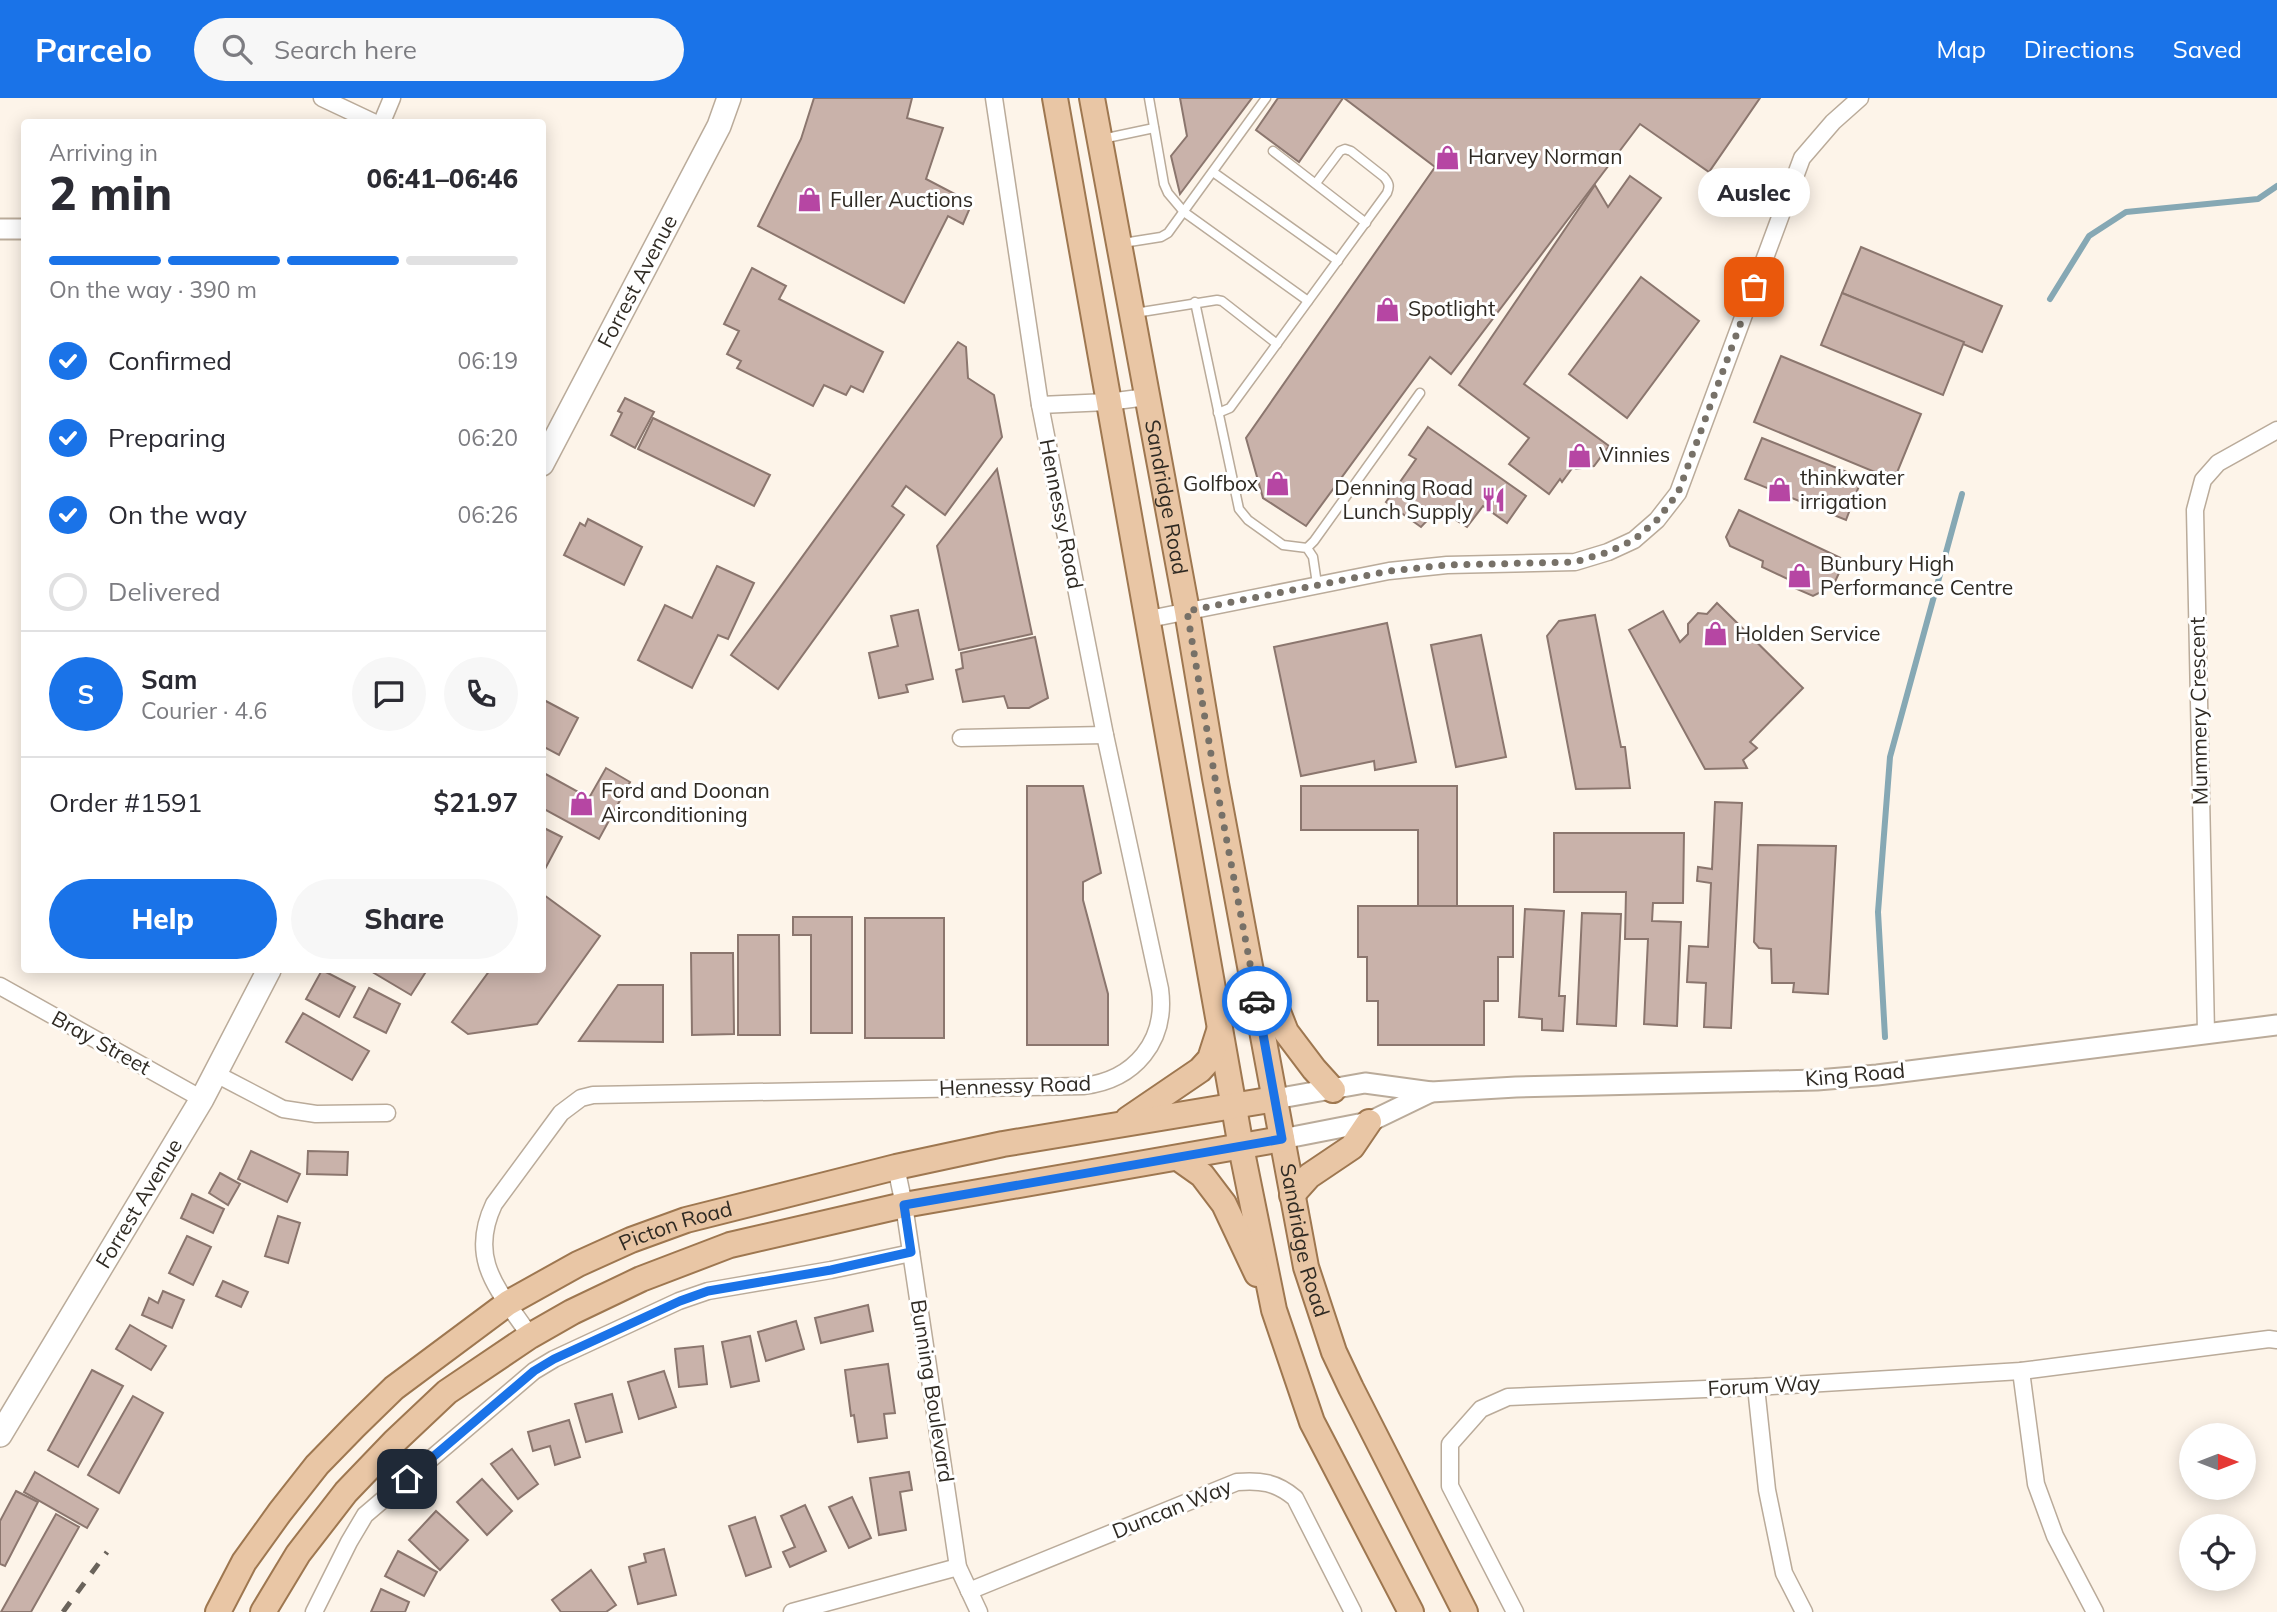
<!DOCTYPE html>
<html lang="en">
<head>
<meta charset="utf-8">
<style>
  :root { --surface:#fff; --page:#f7f7f7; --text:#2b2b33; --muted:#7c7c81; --line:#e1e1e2; --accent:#1a73e8 }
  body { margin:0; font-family:Mulish,sans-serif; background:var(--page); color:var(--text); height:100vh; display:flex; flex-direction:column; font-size:26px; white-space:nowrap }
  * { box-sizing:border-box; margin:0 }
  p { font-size:23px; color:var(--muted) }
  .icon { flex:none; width:38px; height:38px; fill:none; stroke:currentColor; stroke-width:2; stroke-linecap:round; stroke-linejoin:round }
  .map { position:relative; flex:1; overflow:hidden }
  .sheet { position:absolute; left:21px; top:21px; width:525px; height:854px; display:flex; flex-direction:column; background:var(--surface); border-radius:7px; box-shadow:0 4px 18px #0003 }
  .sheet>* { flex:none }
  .needle { width:46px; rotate:90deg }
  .fabs { position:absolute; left:2179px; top:1325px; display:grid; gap:14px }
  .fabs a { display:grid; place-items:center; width:77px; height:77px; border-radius:50%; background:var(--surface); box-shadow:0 4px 18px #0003; font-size:35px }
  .pin { position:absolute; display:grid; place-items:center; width:60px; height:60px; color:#fff; margin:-30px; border-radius:14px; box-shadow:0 4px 10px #0006 }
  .courier { position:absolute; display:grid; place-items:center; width:70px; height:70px; margin:-35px; border:5px solid #1a73e8; border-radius:50%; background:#fff; color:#222; box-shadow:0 2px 9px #0007 }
  .bubble { position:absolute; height:49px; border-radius:24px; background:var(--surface); box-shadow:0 4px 18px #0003; font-size:23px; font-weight:800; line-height:49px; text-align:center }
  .overview em { font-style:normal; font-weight:800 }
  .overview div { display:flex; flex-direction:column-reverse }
  .overview { display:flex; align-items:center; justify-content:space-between; height:119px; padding:0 28px }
  h1 { font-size:46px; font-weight:800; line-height:52px }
  .bar { display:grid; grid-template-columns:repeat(4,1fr); gap:10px 7px; align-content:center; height:84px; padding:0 28px }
  .bar i { height:9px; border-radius:5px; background:var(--line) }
  .bar .on { background:var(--accent) }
  .bar p { grid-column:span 4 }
  .line { display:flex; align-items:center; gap:18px; padding:0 28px; border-top:2px solid var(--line) }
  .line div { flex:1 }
  .round { display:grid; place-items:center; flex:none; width:74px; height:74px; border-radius:37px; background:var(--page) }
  ol { padding:0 28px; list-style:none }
  li { display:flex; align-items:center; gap:21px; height:77px }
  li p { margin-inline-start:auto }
  li .icon { padding:7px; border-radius:50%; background:var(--accent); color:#fff; stroke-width:4 }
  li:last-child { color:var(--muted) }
  li i { width:38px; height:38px; border:4px solid var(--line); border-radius:50% }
  .button { display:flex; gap:14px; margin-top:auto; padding:14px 28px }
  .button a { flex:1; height:80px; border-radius:42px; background:var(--accent); color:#fff; font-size:28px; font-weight:800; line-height:80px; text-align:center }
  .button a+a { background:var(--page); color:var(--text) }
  header { display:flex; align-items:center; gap:42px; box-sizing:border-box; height:98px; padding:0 35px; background:var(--accent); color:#fff }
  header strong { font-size:33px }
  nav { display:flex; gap:38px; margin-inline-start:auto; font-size:24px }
  .search { width:490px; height:63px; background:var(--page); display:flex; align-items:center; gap:18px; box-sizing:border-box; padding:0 24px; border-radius:38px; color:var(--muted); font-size:26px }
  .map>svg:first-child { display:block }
</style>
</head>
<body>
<header>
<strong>Parcelo</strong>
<div class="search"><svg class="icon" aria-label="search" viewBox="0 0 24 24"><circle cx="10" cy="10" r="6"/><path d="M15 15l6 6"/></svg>Search here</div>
<nav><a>Map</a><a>Directions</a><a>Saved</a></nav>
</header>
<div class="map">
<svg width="2277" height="1514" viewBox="0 0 2277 1514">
  <rect width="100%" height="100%" fill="#fdf4e9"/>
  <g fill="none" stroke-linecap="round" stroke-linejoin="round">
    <g stroke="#86a8b4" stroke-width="6">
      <path d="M2050 201 2089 138 2126 114 2258 101 2277 88"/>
      <path d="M1885 939 1878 814 1890 659 1962 396"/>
    </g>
  </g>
  <g fill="#c9b2aa" stroke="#8b766e" stroke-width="2">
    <path d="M814 0H912L907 20 943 30 926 81 972 105 963 126 948 118 904 205 758 128 801 41Z"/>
    <path d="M1180 0H1252L1180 96 1171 58 1187 38Z"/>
    <path d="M1278 0H1343L1299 64 1256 32Z"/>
    <path d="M1344 0H1760L1709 74 1640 26 1451 276 1430 259 1306 428 1263 400 1246 340 1435 69Z"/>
    <path d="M1630 78 1661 100 1524 286 1609 348 1594 368 1576 371 1573 369 1562 384 1560 381 1549 396 1509 366 1529 340 1459 287 1595 87 1608 109Z"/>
    <path d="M1861 149 2002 208 1982 254 1842 195Z"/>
    <path d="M752 170 786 188 779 201 883 254 863 294 851 288 846 297 824 287 813 308 737 270 741 263 727 256 739 233 724 226Z"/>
    <path d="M1641 179 1699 223 1627 320 1569 276Z"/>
    <path d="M1842 195 1964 244 1943 297 1821 247Z"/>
    <path d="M958 244 966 249 968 280 994 297 1002 339 945 417 906 388 892 408 904 417 778 591 731 557Z"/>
    <path d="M1781 258 1921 316 1894 382 1754 324Z"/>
    <path d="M625 300 654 314 635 350 611 337 622 315 618 313Z"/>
    <path d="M653 320 770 377 754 408 638 351Z"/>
    <path d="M1428 329 1526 398 1507 425 1483 408 1467 429 1438 411 1421 429 1386 404 1416 361 1409 357Z"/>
    <path d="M1762 340 1862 380 1846 422 1745 381Z"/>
    <path d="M997 371 1032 536 959 552 937 448Z"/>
    <path d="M1739 412 1845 462 1833 488 1813 498 1790 488 1792 483 1762 469 1763 463 1730 448 1726 439Z"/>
    <path d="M588 421 642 449 624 487 564 457 580 425 585 428Z"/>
    <path d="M717 468 754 485 728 541 718 537 692 590 638 562 665 507 692 520Z"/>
    <path d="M1717 505 1803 590 1750 644 1757 650 1743 662 1747 670 1705 671 1629 532 1663 513 1680 544 1688 536V526L1698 515 1707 516Z"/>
    <path d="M918 512 933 581 906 587 908 594 879 600 869 555 898 548 891 518Z"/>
    <path d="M1595 517 1621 649H1625L1630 690 1576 691 1547 538 1559 523Z"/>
    <path d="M1387 525 1416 664 1375 672 1374 663 1301 678 1274 549Z"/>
    <path d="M1481 537 1506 659 1456 669 1431 547Z"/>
    <path d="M1035 539 1048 600 1029 610H1008L1004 598 963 604 956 572 963 570 961 555Z"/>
    <path d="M542 601 578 620 559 657 542 648Z"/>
    <path d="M606 670 630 684 599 741 542 710V674L589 700Z"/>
    <path d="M1027 688H1083L1101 775 1083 784V802L1108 896V947H1027Z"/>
    <path d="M1301 688H1457V808H1418V732H1301Z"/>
    <path d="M1715 704 1742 705 1731 930 1704 929 1706 885 1687 884 1689 848 1708 849 1711 785 1697 783 1698 769 1712 771Z"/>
    <path d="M542 729 562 739 544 773 542 772Z"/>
    <path d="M1554 735H1684L1683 805H1653L1652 823 1681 824 1677 928 1644 926 1648 841H1625L1626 794H1554Z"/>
    <path d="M1758 747 1836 748 1828 896 1793 894 1794 885H1772L1771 851 1759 850 1754 844Z"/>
    <path d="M544 797 600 838 537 926 468 936 452 924 490 872H542Z"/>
    <path d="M1358 808H1513V859H1498V903H1484V947H1378V903H1367V859H1358Z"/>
    <path d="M1525 811 1564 813 1559 898H1565L1563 933 1542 932V921L1519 919Z"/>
    <path d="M1582 815 1621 816 1616 928 1577 926Z"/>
    <path d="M793 819H852V935H811V837H793Z"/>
    <rect x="865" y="820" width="79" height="120"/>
    <path d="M738 837H779L780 937H738Z"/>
    <path d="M691 855H733L734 936 692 937Z"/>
    <path d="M322 872 355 889 339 919 306 901Z"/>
    <path d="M369 872H427L411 897Z"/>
    <path d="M618 887H663V944L579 943Z"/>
    <path d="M369 890 400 906 386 935 354 919Z"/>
    <path d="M303 915 369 953 352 982 286 944Z"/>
    <path d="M251 1053 300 1076 287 1104 238 1081Z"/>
    <path d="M308 1053 348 1054 347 1077 307 1076Z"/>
    <path d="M220 1075 240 1086 228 1107 209 1095Z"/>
    <path d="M192 1096 224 1111 213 1135 181 1120Z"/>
    <path d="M278 1118 300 1125 288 1165 265 1158Z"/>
    <path d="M187 1138 211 1149 193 1187 169 1175Z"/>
    <path d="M223 1183 248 1194 241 1209 216 1198Z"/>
    <path d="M163 1193 184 1202 172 1230 142 1217 149 1200 158 1205Z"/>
    <path d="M868 1207 873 1233 821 1245 815 1220Z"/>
    <path d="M796 1223 804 1251 766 1263 758 1234Z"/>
    <path d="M130 1227 166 1248 151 1272 116 1251Z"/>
    <path d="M750 1238 759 1283 731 1289 722 1244Z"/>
    <path d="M703 1248 707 1286 679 1289 675 1251Z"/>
    <path d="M888 1266 895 1315 884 1316 887 1340 858 1344 854 1317 851 1318 845 1272Z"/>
    <path d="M92 1272 123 1288 78 1369 48 1352Z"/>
    <path d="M664 1273 676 1309 639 1321 628 1284Z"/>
    <path d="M612 1296 622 1334 586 1344 575 1306Z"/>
    <path d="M133 1298 163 1315 119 1395 88 1377Z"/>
    <path d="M569 1322 580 1359 555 1367 550 1348 533 1353 528 1334Z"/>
    <path d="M512 1351 538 1386 518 1401 491 1366Z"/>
    <path d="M35 1374 98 1411 87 1430 24 1394Z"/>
    <path d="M909 1374 912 1392 900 1394 906 1432 879 1437 870 1380Z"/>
    <path d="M482 1381 512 1413 487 1437 457 1404Z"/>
    <path d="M16 1393 38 1404 5 1468 0 1466V1423Z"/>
    <path d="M852 1399 871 1440 849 1450 829 1409Z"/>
    <path d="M805 1407 826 1453 790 1469 783 1454 795 1449 781 1418Z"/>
    <path d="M436 1413 468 1442 440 1472 409 1442Z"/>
    <path d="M56 1416 79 1429 31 1514H1Z"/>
    <path d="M755 1419 771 1469 746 1478 729 1428Z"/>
    <path d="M664 1451 676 1497 638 1506 629 1469 646 1464 644 1456Z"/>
    <path d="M398 1453 437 1474 424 1498 385 1478Z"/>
    <path d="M591 1472 616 1507 606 1514H561L552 1502Z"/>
    <path d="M381 1491 409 1504 405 1514H371Z"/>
  </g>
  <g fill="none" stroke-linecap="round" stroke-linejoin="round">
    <defs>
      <g id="service">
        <path d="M1149 0 1164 86 1168 95 1184 114 1308 203"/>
        <path d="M1102 41 1154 30"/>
        <path d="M1273 53 1366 125"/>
        <path d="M1213 74 1338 163"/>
        <path d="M1123 145 1161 139 1168 135 1266 0"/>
        <path d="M1195 204 1239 411 1248 422 1283 447 1307 450 1313 459 1317 486"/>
        <path d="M1135 215 1217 202 1222 203 1277 246"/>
        <path d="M1218 315 1230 310 1387 95C1390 88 1389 85 1384 79L1351 53 1345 51 1340 53 1316 85"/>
        <path d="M1307 450 1314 443 1420 295"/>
      </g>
      <g id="minor">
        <path d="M322 0 373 24"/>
        <path d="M382 24 392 0"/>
        <path d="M1040 307 1108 304 1147 299"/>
        <path d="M1149 521 1389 473 1447 467 1575 464 1608 454 1634 442 1657 422 1678 395 1802 60 1833 24 1860 0"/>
        <path d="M961 640 1105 637"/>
        <path d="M0 888 202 1001"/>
        <path d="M2206 935 2195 412 2203 382 2218 365 2277 332"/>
        <path d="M216 976 283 1011 316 1016 387 1015"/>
        <path d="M896 1069 904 1107 958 1469 979 1514"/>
        <path d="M530 1238C500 1193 467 1163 494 1106L561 1015 581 1000 593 997 1083 988C1135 982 1167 943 1160 891L1105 637 1040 307 994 0"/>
        <path d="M2021 1273 2036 1386 2055 1438 2095 1514"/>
        <path d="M1756 1289 1767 1392 1784 1475 1804 1514"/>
        <path d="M969 1493 1237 1384C1260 1382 1276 1384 1295 1400L1353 1514"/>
        <path d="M314 1514 349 1444 365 1417 534 1273 554 1261 679 1203 708 1193 831 1172 911 1155"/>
        <path d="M792 1514 958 1469"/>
        <path d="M1515 1514 1450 1388V1346L1481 1311 1508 1299 1756 1289 2021 1273 2269 1241 2277 1242"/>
      </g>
      <g id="tertiary">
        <path d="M0 131H24"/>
        <path d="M1275 1001 1365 985 1431 994 1516 989 1817 982 1877 977 2277 927"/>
        <path d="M1282 1041 1369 1024 1431 994"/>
      </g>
      <g id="secondary">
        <path id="s1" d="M542 366 719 28 729 0"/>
        <path id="s2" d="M0 1337 202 1001 269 872"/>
      </g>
      <g id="primary">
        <path d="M1055 0 1241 1049 1274 1212 1312 1324 1411 1514"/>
        <path id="s3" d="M1092 0 1187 513 1215 680 1306 1169 1334 1254 1351 1290 1465 1514"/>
        <path d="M1256 880 1275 906 1286 934 1314 971 1333 992"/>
        <path d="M1128 1021 1200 972 1210 961 1219 933"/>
        <path d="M1178 1060 1202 1077 1224 1106 1257 1176"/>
        <path d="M1292 1097 1309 1078 1352 1049 1369 1024"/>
        <path id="s4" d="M218 1514 244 1464 280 1414 317 1367 355 1328 394 1290 508 1205 578 1166 631 1142 686 1122 896 1069 1003 1046 1275 1001"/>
        <path d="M263 1514 298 1456 346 1394 394 1344 447 1294 530 1238 572 1214 641 1181 730 1147 904 1107 1282 1041"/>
      </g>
    </defs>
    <use href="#service" stroke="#baab9a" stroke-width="11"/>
    <use href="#minor" stroke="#baab9a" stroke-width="19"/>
    <use href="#tertiary" stroke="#baab9a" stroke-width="23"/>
    <use href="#secondary" stroke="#baab9a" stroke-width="26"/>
    <use href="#primary" stroke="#9e7750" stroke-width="28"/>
    <use href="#service" stroke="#fff" stroke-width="8"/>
    <use href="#minor" stroke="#fff" stroke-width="16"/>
    <use href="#tertiary" stroke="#fff" stroke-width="19"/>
    <use href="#secondary" stroke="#fff" stroke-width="23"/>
    <use href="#primary" stroke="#e9c6a5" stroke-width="24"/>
    <path stroke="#6a635b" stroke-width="5" stroke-dasharray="12 12" stroke-linecap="butt" d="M63 1514 107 1454"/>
  </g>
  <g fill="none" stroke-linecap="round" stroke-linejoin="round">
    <path stroke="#777168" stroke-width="7" stroke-dasharray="0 12.6" d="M1257 903 1215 680 1187 513 1389 473 1447 467 1575 464 1608 454 1634 442 1657 422 1678 395 1754 189"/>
    <path stroke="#1a73e8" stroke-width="9" d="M407 1381 534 1273 554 1261 680 1203 708 1193 831 1172 911 1154 904 1107 1282 1041 1257 903"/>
  </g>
  <defs>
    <symbol id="shop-bare" viewBox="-9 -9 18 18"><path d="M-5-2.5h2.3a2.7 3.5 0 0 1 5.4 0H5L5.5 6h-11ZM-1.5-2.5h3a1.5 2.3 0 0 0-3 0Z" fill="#b646a3" stroke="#fff" stroke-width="2.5" paint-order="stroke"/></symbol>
    <symbol id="restaurant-bare" viewBox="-9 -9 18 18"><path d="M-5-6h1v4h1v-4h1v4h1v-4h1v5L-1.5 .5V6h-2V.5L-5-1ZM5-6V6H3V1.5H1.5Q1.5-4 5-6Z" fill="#b646a3" stroke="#fff" stroke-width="2.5" paint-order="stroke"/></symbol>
  </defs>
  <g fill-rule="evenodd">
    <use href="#shop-bare" x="1430" y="42" width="35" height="35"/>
    <use href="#shop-bare" x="792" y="84" width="35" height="35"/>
    <use href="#shop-bare" x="1370" y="194" width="35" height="35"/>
    <use href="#shop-bare" x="1562" y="340" width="35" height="35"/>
    <use href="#shop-bare" x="1260" y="368" width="35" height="35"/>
    <use href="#shop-bare" x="1762" y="374" width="35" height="35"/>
    <use href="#restaurant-bare" x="1476" y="384" width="35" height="35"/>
    <use href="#shop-bare" x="1782" y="460" width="35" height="35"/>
    <use href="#shop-bare" x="1698" y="518" width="35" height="35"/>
    <use href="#shop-bare" x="564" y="688" width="35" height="35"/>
  </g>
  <g text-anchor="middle" stroke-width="6" stroke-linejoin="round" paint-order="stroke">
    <g font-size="21" fill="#2f2a23" stroke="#fff" text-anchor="start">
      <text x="1468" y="66">Harvey Norman</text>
      <text x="830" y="109">Fuller Auctions</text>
      <text x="1408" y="218">Spotlight</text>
      <text x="1599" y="364">Vinnies</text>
      <text x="1800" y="387">thinkwater<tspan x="1800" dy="24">irrigation</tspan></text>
      <text x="1258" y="393" text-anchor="end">Golfbox</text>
      <text x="1473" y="397" text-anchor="end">Denning Road<tspan x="1473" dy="24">Lunch Supply</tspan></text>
      <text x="1820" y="473">Bunbury High<tspan x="1820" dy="24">Performance Centre</tspan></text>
      <text x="1735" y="543">Holden Service</text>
      <text x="601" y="700">Ford and Doonan<tspan x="601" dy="24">Airconditioning</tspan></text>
    </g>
    <g font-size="21" fill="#2f2a23" stroke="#fff">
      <text dy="7" stroke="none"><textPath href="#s1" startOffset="206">Forrest Avenue</textPath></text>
      <text dy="7" stroke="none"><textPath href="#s3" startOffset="406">Sandridge Road</textPath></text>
      <text transform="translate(1061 416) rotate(79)" y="7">Hennessy Road</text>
      <text transform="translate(2199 613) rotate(-91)" y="7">Mummery Crescent</text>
      <text transform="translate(101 945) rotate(29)" y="7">Bray Street</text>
      <text transform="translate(1855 977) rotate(-5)" y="7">King Road</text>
      <text transform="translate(1015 988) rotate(-2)" y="7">Hennessy Road</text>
      <text dy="7" stroke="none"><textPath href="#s2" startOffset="270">Forrest Avenue</textPath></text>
      <text dy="7" stroke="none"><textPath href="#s4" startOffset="614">Picton Road</textPath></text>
      <text dy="7" stroke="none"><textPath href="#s3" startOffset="1162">Sandridge Road</textPath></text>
      <text transform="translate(1764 1288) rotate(-3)" y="7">Forum Way</text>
      <text transform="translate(932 1293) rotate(81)" y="7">Bunning Boulevard</text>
      <text transform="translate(1172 1411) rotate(-22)" y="7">Duncan Way</text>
    </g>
  </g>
</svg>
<div class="fabs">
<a><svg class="needle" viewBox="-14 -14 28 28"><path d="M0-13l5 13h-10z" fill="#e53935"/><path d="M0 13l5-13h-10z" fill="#7c7c81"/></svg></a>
<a><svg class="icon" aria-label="locate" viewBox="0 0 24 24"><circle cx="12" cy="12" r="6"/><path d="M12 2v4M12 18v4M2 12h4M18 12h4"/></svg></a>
</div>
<div class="pin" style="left:1754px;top:189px;background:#ea580c"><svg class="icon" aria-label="bag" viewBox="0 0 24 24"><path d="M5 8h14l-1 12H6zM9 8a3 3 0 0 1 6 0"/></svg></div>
<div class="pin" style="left:407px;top:1381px;background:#1f2937"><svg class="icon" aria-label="home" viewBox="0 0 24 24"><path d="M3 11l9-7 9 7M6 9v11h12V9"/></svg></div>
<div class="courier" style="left:1257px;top:903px"><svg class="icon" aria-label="car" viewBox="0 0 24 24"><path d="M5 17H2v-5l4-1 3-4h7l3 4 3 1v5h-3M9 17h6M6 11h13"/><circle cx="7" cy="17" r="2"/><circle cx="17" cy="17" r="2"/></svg></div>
<div class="bubble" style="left:1698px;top:70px;width:112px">Auslec</div>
<section class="sheet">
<div class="overview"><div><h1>2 min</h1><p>Arriving in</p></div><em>06:41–06:46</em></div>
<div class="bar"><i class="on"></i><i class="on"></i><i class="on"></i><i></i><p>On the way · 390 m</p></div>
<ol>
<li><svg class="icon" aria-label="check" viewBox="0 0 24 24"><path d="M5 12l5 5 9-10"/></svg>Confirmed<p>06:19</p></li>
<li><svg class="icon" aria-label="check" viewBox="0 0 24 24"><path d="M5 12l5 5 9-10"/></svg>Preparing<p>06:20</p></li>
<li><svg class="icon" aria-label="check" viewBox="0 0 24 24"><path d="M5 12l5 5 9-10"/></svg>On the way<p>06:26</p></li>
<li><i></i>Delivered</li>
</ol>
<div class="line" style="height:126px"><b class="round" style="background:var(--accent);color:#fff">S</b><div><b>Sam</b><p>Courier · 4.6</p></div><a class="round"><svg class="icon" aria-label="chat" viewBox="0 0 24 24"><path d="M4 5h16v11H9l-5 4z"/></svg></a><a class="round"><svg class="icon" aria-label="phone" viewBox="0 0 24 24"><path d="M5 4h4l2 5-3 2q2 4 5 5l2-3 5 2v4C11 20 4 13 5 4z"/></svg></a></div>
<div class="line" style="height:91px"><div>Order #1591</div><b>$21.97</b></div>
<div class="button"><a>Help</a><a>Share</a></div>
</section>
</div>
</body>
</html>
